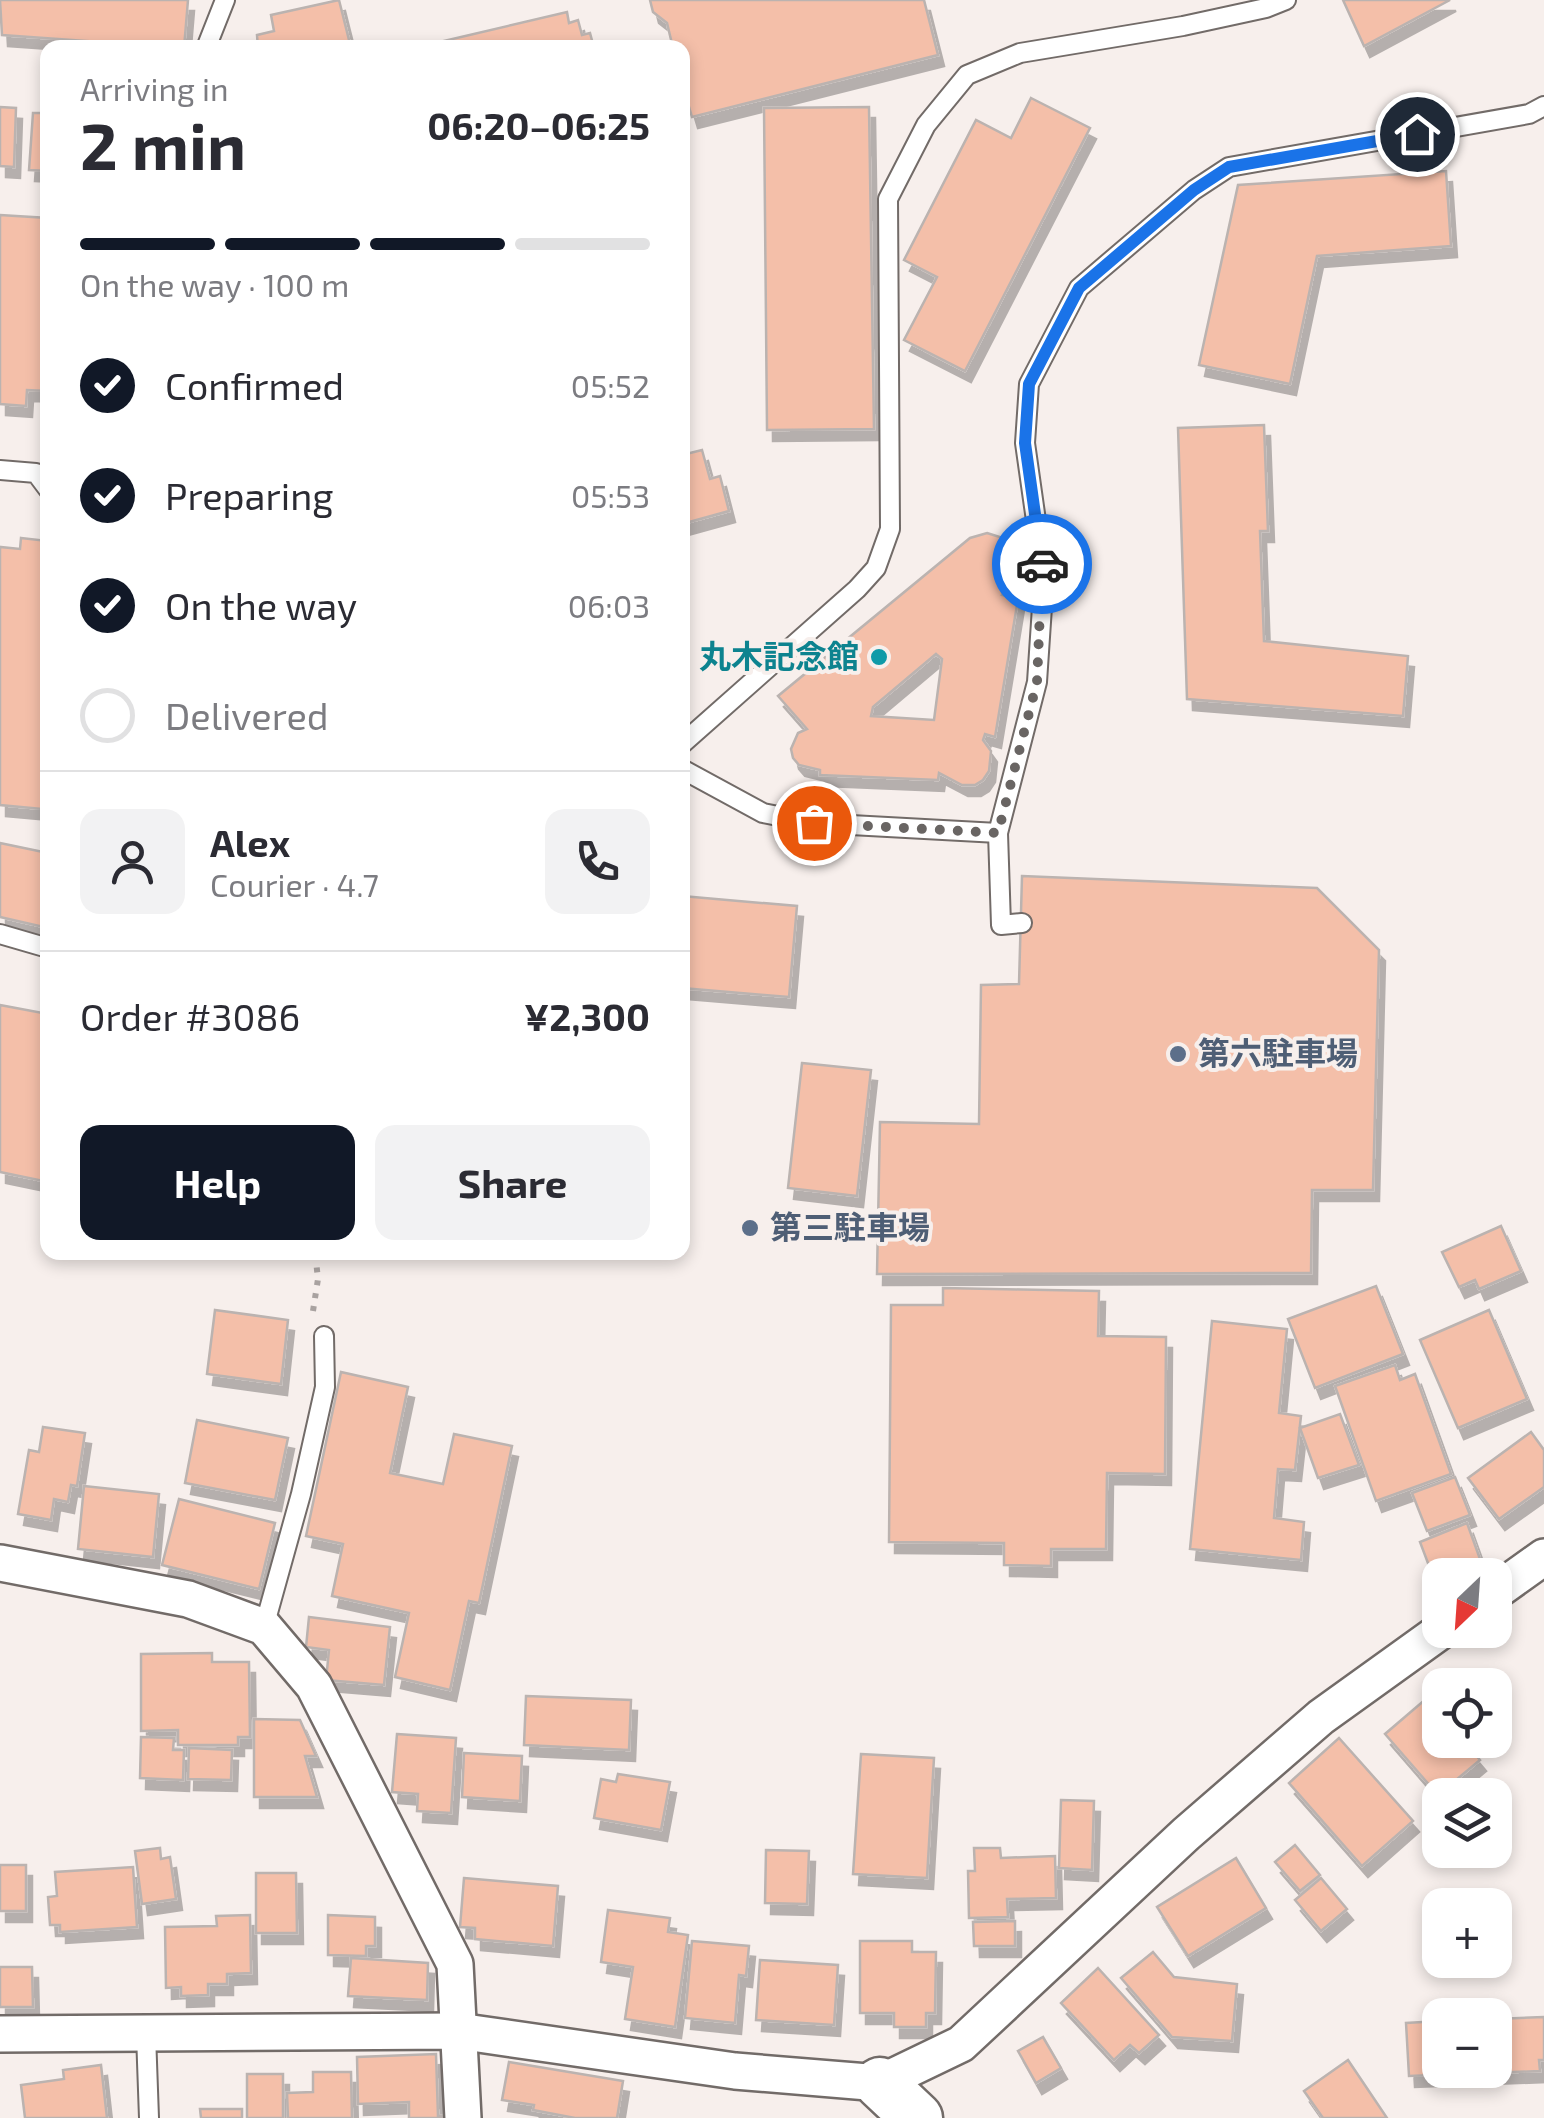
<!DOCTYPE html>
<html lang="en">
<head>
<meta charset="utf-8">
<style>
  :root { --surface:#fff; --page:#f2f2f3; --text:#2b2b33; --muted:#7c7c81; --line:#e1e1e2; --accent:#111827 }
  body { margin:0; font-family:"Exo 2","Noto Sans JP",sans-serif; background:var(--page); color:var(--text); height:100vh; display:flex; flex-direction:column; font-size:38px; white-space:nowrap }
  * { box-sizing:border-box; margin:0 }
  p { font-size:32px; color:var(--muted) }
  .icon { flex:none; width:55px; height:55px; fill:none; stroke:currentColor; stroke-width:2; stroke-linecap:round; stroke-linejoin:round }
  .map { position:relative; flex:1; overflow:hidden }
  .drawer { position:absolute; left:40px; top:40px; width:650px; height:1220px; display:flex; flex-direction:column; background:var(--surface); border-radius:20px; box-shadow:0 5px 15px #0003 }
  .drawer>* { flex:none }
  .needle { width:65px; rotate:205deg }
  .buttons { position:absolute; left:1422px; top:1558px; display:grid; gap:20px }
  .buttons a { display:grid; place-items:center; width:90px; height:90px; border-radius:20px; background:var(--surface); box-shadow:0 5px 15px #0003; font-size:50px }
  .pin { position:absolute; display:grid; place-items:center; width:85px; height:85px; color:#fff; margin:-42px; border:5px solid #fff; border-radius:50%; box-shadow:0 2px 10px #0007 }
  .courier { position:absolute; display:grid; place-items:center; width:100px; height:100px; margin:-50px; border:8px solid #1a73e8; border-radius:50%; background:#fff; color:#222; box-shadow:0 2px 12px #0007 }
  .overview em { font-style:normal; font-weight:700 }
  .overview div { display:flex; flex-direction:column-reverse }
  .overview { display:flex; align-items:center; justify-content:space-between; height:170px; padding:0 40px }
  h1 { font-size:65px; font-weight:700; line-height:75px }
  .bar { display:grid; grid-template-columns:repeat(4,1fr); gap:15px 10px; align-content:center; height:120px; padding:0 40px }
  .bar i { height:12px; border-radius:8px; background:var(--line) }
  .bar .active { background:var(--accent) }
  .bar p { grid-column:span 4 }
  .line { display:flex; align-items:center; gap:25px; padding:0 40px; border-top:2px solid var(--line) }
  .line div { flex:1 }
  .round { display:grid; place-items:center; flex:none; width:105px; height:105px; border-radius:20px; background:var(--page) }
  ol { padding:0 40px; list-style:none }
  li { display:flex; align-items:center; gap:30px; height:110px }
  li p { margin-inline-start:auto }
  li .icon { padding:10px; border-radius:50%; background:var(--accent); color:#fff; stroke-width:4 }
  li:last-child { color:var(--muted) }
  li i { width:55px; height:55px; border:5px solid var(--line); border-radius:50% }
  .primary-button { display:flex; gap:20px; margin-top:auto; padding:20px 40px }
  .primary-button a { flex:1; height:115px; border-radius:20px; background:var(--accent); color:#fff; font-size:40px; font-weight:700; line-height:115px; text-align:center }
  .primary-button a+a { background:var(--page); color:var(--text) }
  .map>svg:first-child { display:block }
</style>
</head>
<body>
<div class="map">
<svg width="1544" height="2118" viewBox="0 0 1544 2118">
  <defs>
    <filter id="shadow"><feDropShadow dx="6" dy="11" stdDeviation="0" flood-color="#0004"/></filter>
  </defs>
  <rect width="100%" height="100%" fill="#f7efec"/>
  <g fill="#f4bfa9" stroke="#bbb3b0" stroke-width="2.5" fill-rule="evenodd" filter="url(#shadow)">
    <path d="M0 0H188L184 48 2 35Z"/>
    <path d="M339 0 351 48H258L257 35 274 31 271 15Z"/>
    <path d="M650 0H924L938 55 692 117 682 83V48H673L667 23 653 12Z"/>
    <path d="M1343 0H1450L1364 46Z"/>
    <path d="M567 12 569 23 578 20 582 35 590 33 594 48H414Z"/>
    <path d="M1031 98 1090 128 965 371 904 340 937 277 904 260 976 120 1011 138Z"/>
    <path d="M0 107 16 108 14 167 0 166Z"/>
    <path d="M869 107 874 429 767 430 764 108Z"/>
    <path d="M33 113H48V171L29 170Z"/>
    <path d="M1446 171 1451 246 1317 256 1290 384 1199 365 1238 185Z"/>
    <path d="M0 215 48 218V391L27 390 26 406 0 404Z"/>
    <path d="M1264 425 1268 531H1260L1264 641 1408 656 1403 716 1187 699 1178 428Z"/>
    <path d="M702 450 710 479 720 476 729 511 682 524V455Z"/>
    <path d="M987 533 1003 538 1013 553 1015 569 1002 595 1018 599 995 737 985 734 983 740 991 751 989 771 983 780 975 785H962L939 773 938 780 820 775V770L799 765 793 758 791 749 798 733 807 729 778 696 970 538ZM936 654 942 659 934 720 871 716 873 707Z"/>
    <path d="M21 538 48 541V745L42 809 0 805V547L20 549Z"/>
    <path d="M0 843 48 853V928L0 917Z"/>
    <path d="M1022 876 1317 888 1379 950 1373 1190H1312L1311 1273 877 1274 880 1122 979 1124 981 985 1019 984Z"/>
    <path d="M682 896 797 906 789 997 682 988Z"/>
    <path d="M0 1005 48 1014V1182L0 1172Z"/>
    <path d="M802 1063 871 1070 857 1196 788 1188Z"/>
    <path d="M1501 1226 1521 1271 1479 1289 1475 1280 1459 1287 1442 1252Z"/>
    <path d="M1376 1286 1403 1354 1315 1388 1288 1319Z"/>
    <path d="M943 1288 1099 1291 1098 1336 1166 1337 1165 1474 1107 1473 1106 1549H1051V1566L1004 1565V1543L889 1542 891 1305H943Z"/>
    <path d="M215 1310 288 1320 281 1384 207 1374Z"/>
    <path d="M1489 1310 1527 1399 1458 1428 1420 1340Z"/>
    <path d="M1212 1321 1287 1329 1279 1413 1301 1416 1295 1470 1278 1469 1274 1518 1304 1522 1301 1560 1190 1549Z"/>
    <path d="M1395 1365 1400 1380 1415 1374 1451 1474 1376 1501 1335 1386Z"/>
    <path d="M341 1372 408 1387 390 1473 443 1484 454 1434 512 1446 479 1603 469 1601 450 1690 395 1677 409 1613 332 1596 343 1544 306 1536Z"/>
    <path d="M1340 1414 1359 1465 1318 1478 1300 1428Z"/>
    <path d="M197 1420 288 1438 275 1500 185 1483Z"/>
    <path d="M43 1427 85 1433 77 1486 71 1485 68 1502 54 1499 51 1520 18 1514 29 1450 39 1452Z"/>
    <path d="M1531 1432 1544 1450V1487L1499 1519 1468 1478Z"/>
    <path d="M1455 1477 1470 1515 1427 1531 1412 1493Z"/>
    <path d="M84 1486 159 1494 153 1557 78 1549Z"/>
    <path d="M179 1499 275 1523 259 1589 162 1565Z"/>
    <path d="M1467 1523 1480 1559 1456 1575H1440L1437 1587 1420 1542Z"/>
    <path d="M309 1617 390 1627 384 1685 326 1680 329 1650 306 1647Z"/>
    <path d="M212 1653V1662H249L250 1737H238V1745H178V1730L141 1731V1654Z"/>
    <path d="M526 1696 631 1700 629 1750 524 1745Z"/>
    <path d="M1427 1698 1440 1713V1740H1463L1480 1760 1438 1795 1385 1734Z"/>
    <path d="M254 1719 300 1720 316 1756H305L317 1797H254Z"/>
    <path d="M397 1734 456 1738 451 1813 417 1811 418 1794 392 1792Z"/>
    <path d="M141 1737 174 1738 173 1750H184L183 1780 140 1778Z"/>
    <path d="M1339 1738 1413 1821 1362 1866 1289 1783Z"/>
    <path d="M189 1748 232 1750 231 1780 188 1779Z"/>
    <path d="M464 1753 522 1756 520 1801 462 1797Z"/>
    <path d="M861 1754 934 1758 927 1878 853 1874Z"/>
    <path d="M618 1774 670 1782 661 1830 594 1818 601 1779 616 1782Z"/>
    <path d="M1061 1800 1094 1801 1092 1870 1059 1868Z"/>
    <path d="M1295 1845 1320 1875 1300 1891 1275 1862Z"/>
    <path d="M160 1848 161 1859 170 1857 176 1899 142 1904 135 1851Z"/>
    <path d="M974 1848H1000L1001 1858 1055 1856 1056 1898 1007 1899 1008 1917 969 1918 968 1871H975Z"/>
    <path d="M766 1850 809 1851 807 1904 765 1903Z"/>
    <path d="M1236 1858 1266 1908 1188 1956 1157 1907Z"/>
    <rect x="0" y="1865" width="26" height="46"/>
    <path d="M133 1867 137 1927 60 1932V1925H50L48 1897 57 1896 55 1872Z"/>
    <path d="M256 1873H296L297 1933H256Z"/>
    <path d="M464 1878 558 1886 553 1946 475 1939V1928L460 1927Z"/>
    <path d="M1321 1878 1347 1909 1321 1931 1295 1900Z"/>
    <path d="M608 1910 670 1918 668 1932 688 1935 675 2027 625 2019 633 1967 601 1962Z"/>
    <path d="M250 1915 251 1973 227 1974V1984H208V1995L181 1996V1987L166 1988 165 1927 217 1926 216 1916Z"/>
    <path d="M328 1915 375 1917V1946H366V1956L328 1955Z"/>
    <path d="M1015 1921V1946H974L973 1922Z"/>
    <path d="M692 1941 749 1946 746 1976 739 1975 735 2023 685 2018Z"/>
    <path d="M860 1941H912V1952H936L935 2013H926V2027H894V2013H860Z"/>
    <path d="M1153 1952 1174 1977 1237 1984 1232 2041 1172 2037 1121 1978Z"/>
    <path d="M351 1958 428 1963 427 2000 348 1996Z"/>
    <path d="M760 1960 838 1965 834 2025 756 2020Z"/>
    <path d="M0 1967H32L33 2007H0Z"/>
    <path d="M1098 1968 1159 2035 1139 2053 1130 2045 1114 2060 1061 2003Z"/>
    <path d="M1544 2017V2060H1539L1540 2071 1409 2076 1406 2023 1440 2021V2070H1495V2019Z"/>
    <path d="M1043 2037 1061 2068 1036 2083 1018 2051Z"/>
    <path d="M436 2054 438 2116 450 2115 451 2118H409V2102L358 2104 357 2057Z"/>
    <path d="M1348 2060 1387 2118H1323L1304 2091Z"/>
    <path d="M509 2062 623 2081 617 2118H575L533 2110 534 2105 502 2100Z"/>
    <path d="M101 2065 107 2118H25L21 2085 64 2079 63 2070Z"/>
    <path d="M313 2072H351L352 2118H288L287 2093 313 2092Z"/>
    <rect x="247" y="2074" width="36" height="44"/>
    <path d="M200 2109H242V2118H201Z"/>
  </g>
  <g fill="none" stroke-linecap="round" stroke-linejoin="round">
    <defs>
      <g id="lane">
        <path d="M206 48 225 0"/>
        <path d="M0 470 36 473 48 489"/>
        <path d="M682 744 857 589 876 568 890 529 888 199 926 125 967 75 1020 53 1183 26 1266 8 1286 0"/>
        <path d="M682 769 763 813 814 823 998 833"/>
        <path d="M1022 923 1001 925 998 833 1037 682 1044 577 1025 443 1029 384 1079 288 1194 190 1229 167 1529 114 1544 106"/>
        <path d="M0 934 48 948"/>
        <path d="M264 1627 301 1494 325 1387 324 1336"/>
        <path d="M146 2034 149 2118"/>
      </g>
      <g id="street">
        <path d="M0 1563 188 1599 264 1627 314 1686 455 1964 463 2118"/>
        <path d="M1495 1592 1544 1557"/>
        <path d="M0 2034 458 2031 735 2071 880 2083 961 2044 1186 1834 1321 1717 1442 1630"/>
      </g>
      <path id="secondary" d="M880 2083 917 2118"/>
    </defs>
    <use href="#lane" stroke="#726b68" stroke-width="22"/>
    <use href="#street" stroke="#726b68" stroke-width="40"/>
    <use href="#secondary" stroke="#726b68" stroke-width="55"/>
    <path stroke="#a9a2a0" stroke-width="6" stroke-dasharray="5 8" stroke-linecap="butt" d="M313 1311 318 1279 315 1252"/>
    <use href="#lane" stroke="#fff" stroke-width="18"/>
    <use href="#street" stroke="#fff" stroke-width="35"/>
    <use href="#secondary" stroke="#fff" stroke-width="50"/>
  </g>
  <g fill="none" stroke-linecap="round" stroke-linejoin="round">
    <path stroke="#696563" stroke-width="10" stroke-dasharray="0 18" d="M814 823 998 833 1037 682 1042 564"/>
    <path stroke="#1a73e8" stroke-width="12" d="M1042 564 1025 443 1029 384 1079 288 1194 190 1229 167 1417 134"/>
  </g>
  <circle fill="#0f9aa8" stroke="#f7efec" stroke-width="4" cx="879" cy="657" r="10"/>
  <g fill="#5c6f8a" stroke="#f7efec" stroke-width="4">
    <circle cx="1178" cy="1054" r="10"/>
    <circle cx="750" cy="1228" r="10"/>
  </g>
  <g text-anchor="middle" stroke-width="8" stroke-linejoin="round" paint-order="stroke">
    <g font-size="32" font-weight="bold" fill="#0d838f" stroke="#f7efec" text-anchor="end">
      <text x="859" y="668">丸木記念館</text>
    </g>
    <g font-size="32" font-weight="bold" fill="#4e5e75" stroke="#f7efec" text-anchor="start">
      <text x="1198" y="1065">第六駐車場</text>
      <text x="770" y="1239">第三駐車場</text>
    </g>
  </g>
</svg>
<div class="buttons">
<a><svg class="needle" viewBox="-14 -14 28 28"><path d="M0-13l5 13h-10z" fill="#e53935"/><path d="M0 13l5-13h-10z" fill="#7c7c81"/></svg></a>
<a><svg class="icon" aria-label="locate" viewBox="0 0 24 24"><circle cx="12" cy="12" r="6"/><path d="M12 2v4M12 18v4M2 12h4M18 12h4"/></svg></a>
<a><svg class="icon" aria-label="layers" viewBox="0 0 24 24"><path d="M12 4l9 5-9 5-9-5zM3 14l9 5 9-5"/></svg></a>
<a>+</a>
<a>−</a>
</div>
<div class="pin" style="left:814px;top:823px;background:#ea580c"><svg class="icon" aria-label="bag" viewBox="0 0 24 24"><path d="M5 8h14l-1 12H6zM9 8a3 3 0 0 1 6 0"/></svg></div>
<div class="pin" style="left:1417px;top:134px;background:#1f2937"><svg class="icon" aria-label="home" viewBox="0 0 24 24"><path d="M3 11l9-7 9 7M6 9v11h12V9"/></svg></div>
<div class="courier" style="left:1042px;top:564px"><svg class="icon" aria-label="car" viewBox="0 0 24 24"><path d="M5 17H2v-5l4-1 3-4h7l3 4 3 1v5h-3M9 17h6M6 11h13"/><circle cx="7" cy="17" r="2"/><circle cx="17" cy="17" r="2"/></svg></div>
<section class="drawer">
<div class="overview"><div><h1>2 min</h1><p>Arriving in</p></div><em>06:20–06:25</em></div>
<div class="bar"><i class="active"></i><i class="active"></i><i class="active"></i><i></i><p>On the way · 100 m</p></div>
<ol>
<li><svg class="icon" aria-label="check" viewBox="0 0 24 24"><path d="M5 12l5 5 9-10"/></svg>Confirmed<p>05:52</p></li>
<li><svg class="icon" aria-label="check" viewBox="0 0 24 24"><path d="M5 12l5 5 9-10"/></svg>Preparing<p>05:53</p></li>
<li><svg class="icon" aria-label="check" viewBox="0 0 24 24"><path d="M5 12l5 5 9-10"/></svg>On the way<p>06:03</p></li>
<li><i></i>Delivered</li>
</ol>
<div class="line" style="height:180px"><a class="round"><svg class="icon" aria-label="person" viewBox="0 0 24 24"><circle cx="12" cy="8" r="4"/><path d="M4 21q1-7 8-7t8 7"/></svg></a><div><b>Alex</b><p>Courier · 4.7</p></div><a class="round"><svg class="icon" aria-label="phone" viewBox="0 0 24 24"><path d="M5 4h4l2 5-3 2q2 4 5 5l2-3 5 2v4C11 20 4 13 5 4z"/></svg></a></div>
<div class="line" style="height:130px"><div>Order #3086</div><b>¥2,300</b></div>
<div class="primary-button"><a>Help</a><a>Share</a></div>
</section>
</div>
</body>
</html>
